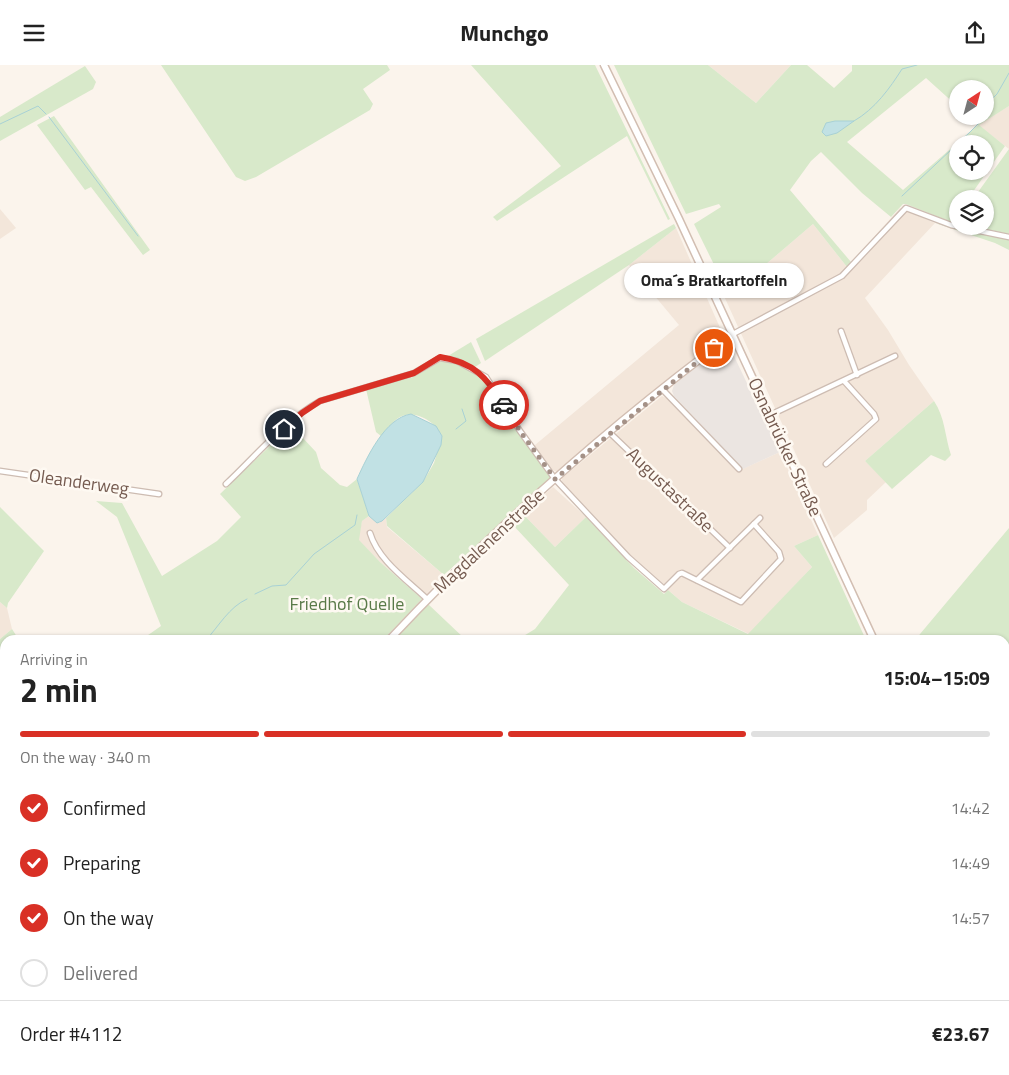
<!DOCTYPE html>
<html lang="en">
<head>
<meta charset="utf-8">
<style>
  :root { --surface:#fff; --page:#f6f6f6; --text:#222; --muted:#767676; --line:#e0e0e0; --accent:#d93025 }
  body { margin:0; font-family:"Titillium Web",sans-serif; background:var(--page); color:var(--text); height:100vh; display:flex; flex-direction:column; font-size:19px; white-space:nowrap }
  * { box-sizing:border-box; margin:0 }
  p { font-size:16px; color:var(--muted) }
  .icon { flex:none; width:28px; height:28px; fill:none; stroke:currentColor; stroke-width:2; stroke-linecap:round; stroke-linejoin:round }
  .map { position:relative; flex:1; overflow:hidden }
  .panel { position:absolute; left:0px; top:570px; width:1010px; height:440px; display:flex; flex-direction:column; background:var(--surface); border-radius:15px 15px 0 0; box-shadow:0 1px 4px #0004 }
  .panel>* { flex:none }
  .needle { width:32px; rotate:36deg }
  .tools { position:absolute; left:949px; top:15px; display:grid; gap:10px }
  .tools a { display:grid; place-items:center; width:45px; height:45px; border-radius:50%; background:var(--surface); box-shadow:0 1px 4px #0004; font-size:25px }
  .pin { position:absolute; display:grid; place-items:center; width:42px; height:42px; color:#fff; margin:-21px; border:2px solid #fff; border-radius:50%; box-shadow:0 1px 5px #0007 }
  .courier { position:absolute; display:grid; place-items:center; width:50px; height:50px; margin:-25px; border:4px solid #d93025; border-radius:50%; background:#fff; color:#222; box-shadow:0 1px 6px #0007 }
  .bubble { position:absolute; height:35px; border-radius:18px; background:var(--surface); box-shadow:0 1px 4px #0004; font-size:16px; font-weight:700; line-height:35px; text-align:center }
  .overview em { font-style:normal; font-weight:700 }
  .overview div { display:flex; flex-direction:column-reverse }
  .overview { display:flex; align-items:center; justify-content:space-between; height:85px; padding:0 20px }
  h1 { font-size:32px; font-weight:700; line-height:38px }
  .bar { display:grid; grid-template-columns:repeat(4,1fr); gap:8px 5px; align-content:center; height:60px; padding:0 20px }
  .bar i { height:6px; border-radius:4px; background:var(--line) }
  .bar .current { background:var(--accent) }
  .bar p { grid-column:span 4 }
  .line { display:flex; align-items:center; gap:12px; padding:0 20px; border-top:1px solid var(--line) }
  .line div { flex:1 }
  ol { padding:0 20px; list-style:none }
  li { display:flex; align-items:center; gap:15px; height:55px }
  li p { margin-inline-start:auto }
  li .icon { padding:5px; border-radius:50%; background:var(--accent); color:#fff; stroke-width:4 }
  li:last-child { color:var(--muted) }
  li i { width:28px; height:28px; border:2px solid var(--line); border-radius:50% }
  header { display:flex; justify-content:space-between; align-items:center; height:65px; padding:0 20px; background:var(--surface); font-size:22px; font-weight:700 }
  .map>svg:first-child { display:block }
</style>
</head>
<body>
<header><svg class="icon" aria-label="menu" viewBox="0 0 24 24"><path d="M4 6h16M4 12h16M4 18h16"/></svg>Munchgo<svg class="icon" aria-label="share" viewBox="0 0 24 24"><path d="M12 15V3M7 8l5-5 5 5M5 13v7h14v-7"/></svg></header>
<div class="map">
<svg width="1009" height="1010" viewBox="0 0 1009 1010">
  <rect width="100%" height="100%" fill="#fbf4ec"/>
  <g fill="#f3e6da">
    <path d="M708 0H791L756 38Z"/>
    <path d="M1009 41V84L978 60Z"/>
    <path d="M900 143 935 158 865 233 888 265 909 300 934 336 865 396 886 417 867 435V445L834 473 724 231 751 212 813 159 847 202Z"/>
    <path d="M0 144 16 163 0 174Z"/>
    <path d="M676 163 721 265 700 288 557 407 551 404 532 379 535 380 679 260 629 200Z"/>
    <path d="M662 331 668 334 738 406 780 387 818 470 794 481 812 502 749 569 682 537 638 499 562 416V413Z"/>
    <path d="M553 422 586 452 555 482 523 449Z"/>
    <path d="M369 451 379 458 386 453 387 462 444 510 422 534 380 497 358 475 362 456Z"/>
    <path d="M0 537 7 543 12 564 0 574Z"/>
    <path d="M1005 929 1006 1010H985L979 1005H1005Z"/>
    <path d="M77 1005H306L316 1010H71Z"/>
    <path d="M347 1005H453L460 1010H347Z"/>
    <path d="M594 1005H783L778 1010H592Z"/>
    <path d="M793 1005H874L877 1010H788Z"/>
    <path d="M889 1005H970L975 1010H887Z"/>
  </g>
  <path fill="#fbe7e0" d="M2 698 5 703V730L0 732V699Z"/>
  <path fill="#ebe5e1" d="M726 286 733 289 780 387 743 404 674 331 672 326 674 320 706 294 716 288Z"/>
  <path fill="#f1e8f8" d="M1 786 5 793V873L0 876Z"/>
  <g fill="#d8e9ca" fill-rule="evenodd">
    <path d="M161 0H387L390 5 363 24 373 39 370 45 256 112 245 116 236 112Z"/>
    <path d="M471 0H595L670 154 668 155 627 71 497 156 493 152 561 101Z"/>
    <path d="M614 0H708L756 38 791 0H807L834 23 852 6V0H1009V41L979 60 1005 81 968 134H958L957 148 951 157 906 139H903L891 152 862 128 821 87 811 96 790 125 851 197 847 202 813 159 751 212 728 228 694 159 721 142 719 139 686 149ZM926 13 957 41 958 24H985V51H969L978 60 903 125 847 77ZM958 79H985V106H958Z"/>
    <path d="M85 1 96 17 93 24 0 76V52Z"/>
    <path d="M54 51 150 185 143 190 91 122 85 125 37 60Z"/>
    <path d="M1009 84V169L971 161H985V134H973Z"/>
    <path d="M935 158 1009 175V185L995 178Z"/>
    <path d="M674 159 676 163 629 200 485 296 476 274Z"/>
    <path d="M471 277 481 298 475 302 448 291Z"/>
    <path d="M442 296 457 299 485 314 551 409V412L444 510 387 461 386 453 423 417 434 398 442 371C436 357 416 345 402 351 394 354 387 365 381 371L376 367 366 324 408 310 411 313Z"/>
    <path d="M934 336C945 352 945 372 951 390L945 396 931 390 892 424 865 396Z"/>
    <path d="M301 371 316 387 321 403 340 420 347 422 357 414 369 451 362 456 359 475 380 497 422 534 383 575H141L161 561 117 452 96 436 122 438 162 511 217 476 241 452 220 429 275 376Z"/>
    <path d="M0 442 44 486 8 538 7 543 0 537Z"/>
    <path d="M523 449 555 482 586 452 634 503 664 529 668 525 682 537 748 569 812 502 794 481 818 470 866 575H517L535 564 569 520 512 459Z"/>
    <path d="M1009 463V868L1005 853V575H915Z"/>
    <path d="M428 539 466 575H395Z"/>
    <path d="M12 564 19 575H5V703L2 698 0 699V574Z"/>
    <path d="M5 873V967L0 957V876Z"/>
    <path d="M453 1005H594L592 1010H460Z"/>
  </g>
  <g fill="#c1e1e4" stroke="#a8d1d5">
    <path d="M835 56H854L837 68 826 71 822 67 826 58Z"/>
    <path d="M411 349 436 361 442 371 441 380 423 417 382 456 377 458 369 451 357 414C367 392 385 353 411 349Z"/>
  </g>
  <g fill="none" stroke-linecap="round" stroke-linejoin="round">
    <g stroke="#a8d1d5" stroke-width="1">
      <path d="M985 41 997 29 1009 8"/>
      <path d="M49 52 138 171"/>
      <path d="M854 56C875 44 890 23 902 4L917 0"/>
      <path d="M0 59 38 41 46 49"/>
      <path d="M902 131 970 67 979 58 980 51"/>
      <path d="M456 364 466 356 462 344"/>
      <path d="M255 529 272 521 286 520 314 489 355 460 357 450"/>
      <path d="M206 575C219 561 229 542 247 534"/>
      <path d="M0 688 5 687"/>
      <path d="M715 1005 722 1010"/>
      <path d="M513 1010 516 1005"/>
      <path d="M709 1010 712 1005"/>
      <path d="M727 1010 732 1005"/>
    </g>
    <defs>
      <g id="street">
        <path d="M841 266 857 310"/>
        <path d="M733 269 842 211 906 143 951 160 1009 172"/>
        <path d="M663 325 739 404"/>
        <path d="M770 350 895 291"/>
        <path d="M610 368 730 483"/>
        <path d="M826 399 876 354 874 349 844 316"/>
        <path d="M0 406 159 429"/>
        <path d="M226 419C256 391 284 356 320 336L414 308 440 293 457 296 486 312 520 366 555 414 628 492 664 524 679 509 682 508 741 537 781 494 779 487 754 459"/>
        <path d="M370 468C378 495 407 515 427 534"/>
        <path d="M697 515 760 453"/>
        <path d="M170 1005 177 1010"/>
        <path d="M375 1005 385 1010"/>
        <path d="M822 1005 827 1010"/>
        <path d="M975 1005 980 1010"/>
        <path d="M880 1009 886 1005"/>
        <path d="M219 1010 223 1005"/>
        <path d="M338 1010 342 1005"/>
        <path d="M652 1010 656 1005"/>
        <path d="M782 1010 788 1005"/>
      </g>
      <g id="secondary">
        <path d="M604 0 679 154 874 575"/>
        <path d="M389 575C492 465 612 359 733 269"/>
        <path d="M0 772 5 781"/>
        <path d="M1005 880 1009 904"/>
        <path d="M322 1005 332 1010"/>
        <path d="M63 1010 70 1005"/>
      </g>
    </defs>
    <use href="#street" stroke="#cdbcb2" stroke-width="7"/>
    <use href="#secondary" stroke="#d2beb2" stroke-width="9"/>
    <use href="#street" stroke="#fff" stroke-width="4.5"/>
    <use href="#secondary" stroke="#fff" stroke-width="6"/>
    <defs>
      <g id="rail">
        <path d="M0 966 5 975"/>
        <path d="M21 1005 24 1010"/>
      </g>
    </defs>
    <use href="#rail" stroke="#b7a9c6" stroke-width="3"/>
    <use href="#rail" stroke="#fef9f2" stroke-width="1" stroke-dasharray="4" stroke-linecap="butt"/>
  </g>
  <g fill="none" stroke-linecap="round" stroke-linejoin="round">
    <path stroke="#a49187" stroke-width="5" stroke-dasharray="0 9" d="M504 340 520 366 555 414 714 283"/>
    <path stroke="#d93025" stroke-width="6" d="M284 364 302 348 320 336 414 308 440 292C474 297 487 313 504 340"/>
  </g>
  <g text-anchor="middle" stroke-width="5" stroke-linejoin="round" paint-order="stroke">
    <g font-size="18" fill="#755b50" stroke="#fef9f2">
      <text transform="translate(785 382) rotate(65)" y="6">Osnabrücker Straße</text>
      <text transform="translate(79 417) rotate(8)" y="6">Oleanderweg</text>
      <text transform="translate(670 425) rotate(44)" y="6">Augustastraße</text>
      <text transform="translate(489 476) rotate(-43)" y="6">Magdalenenstraße</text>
    </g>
    <g font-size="18" fill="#597a48" stroke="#fef9f2">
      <text x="347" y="545">Friedhof Quelle</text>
    </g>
  </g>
</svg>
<div class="tools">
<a><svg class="needle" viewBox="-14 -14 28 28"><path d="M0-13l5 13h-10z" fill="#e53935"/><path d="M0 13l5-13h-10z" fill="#767676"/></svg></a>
<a><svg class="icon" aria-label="locate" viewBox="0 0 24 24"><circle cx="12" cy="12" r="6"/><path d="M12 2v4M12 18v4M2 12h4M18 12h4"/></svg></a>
<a><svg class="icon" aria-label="layers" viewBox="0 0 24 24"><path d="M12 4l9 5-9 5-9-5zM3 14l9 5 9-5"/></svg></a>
</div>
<div class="pin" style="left:714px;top:283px;background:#ea580c"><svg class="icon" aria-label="bag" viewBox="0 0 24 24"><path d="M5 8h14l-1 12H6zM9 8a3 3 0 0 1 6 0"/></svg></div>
<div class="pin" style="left:284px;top:364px;background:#1f2937"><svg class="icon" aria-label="home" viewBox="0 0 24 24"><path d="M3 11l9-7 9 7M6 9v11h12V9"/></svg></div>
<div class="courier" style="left:504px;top:340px"><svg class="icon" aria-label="car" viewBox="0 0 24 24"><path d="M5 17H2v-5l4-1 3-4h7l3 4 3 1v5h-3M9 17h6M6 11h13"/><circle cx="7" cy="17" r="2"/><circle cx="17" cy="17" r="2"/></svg></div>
<div class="bubble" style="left:624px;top:198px;width:180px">Oma´s Bratkartoffeln</div>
<section class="panel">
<div class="overview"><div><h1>2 min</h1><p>Arriving in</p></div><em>15:04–15:09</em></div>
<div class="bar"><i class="current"></i><i class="current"></i><i class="current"></i><i></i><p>On the way · 340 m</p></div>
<ol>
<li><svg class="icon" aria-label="check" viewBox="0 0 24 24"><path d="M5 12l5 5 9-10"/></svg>Confirmed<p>14:42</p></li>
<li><svg class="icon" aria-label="check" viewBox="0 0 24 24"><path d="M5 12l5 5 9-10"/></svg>Preparing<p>14:49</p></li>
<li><svg class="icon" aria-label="check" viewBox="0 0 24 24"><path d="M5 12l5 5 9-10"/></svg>On the way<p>14:57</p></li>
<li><i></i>Delivered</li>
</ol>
<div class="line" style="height:65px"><div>Order #4112</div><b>€23.67</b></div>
</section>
</div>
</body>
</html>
